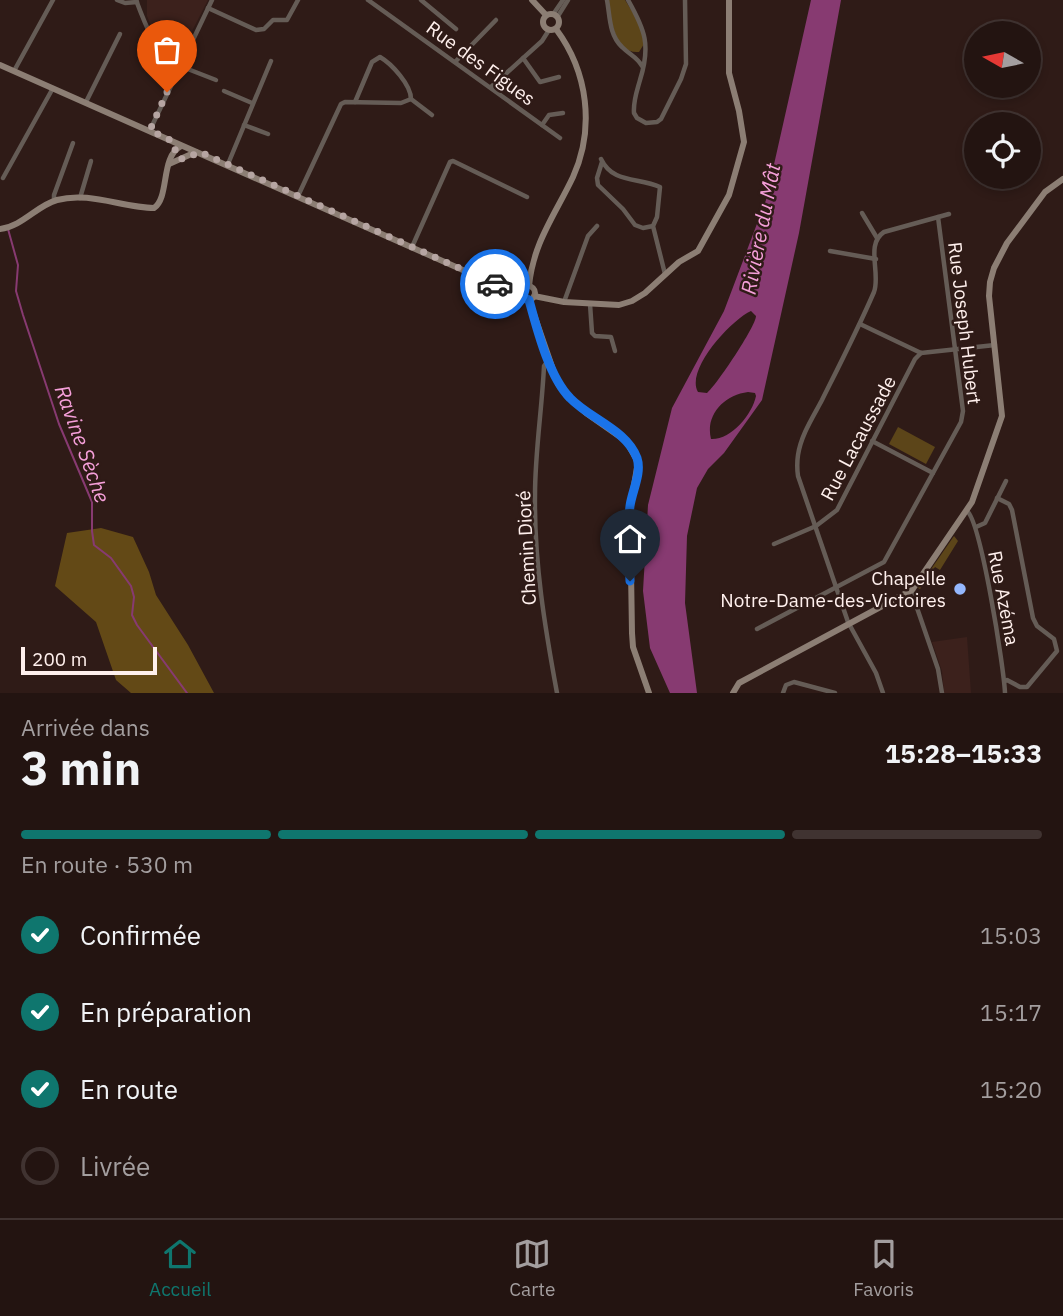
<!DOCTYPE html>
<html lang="fr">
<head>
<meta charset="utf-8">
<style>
  :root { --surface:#231411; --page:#2f211f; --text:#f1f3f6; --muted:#a39e9f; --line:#403331; --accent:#0f766e }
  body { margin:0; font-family:"IBM Plex Sans",sans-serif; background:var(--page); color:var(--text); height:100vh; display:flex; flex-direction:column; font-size:26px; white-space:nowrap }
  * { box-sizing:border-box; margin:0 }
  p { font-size:23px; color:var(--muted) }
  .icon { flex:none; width:38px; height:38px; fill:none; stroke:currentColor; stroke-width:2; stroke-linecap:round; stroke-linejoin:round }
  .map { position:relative; height:693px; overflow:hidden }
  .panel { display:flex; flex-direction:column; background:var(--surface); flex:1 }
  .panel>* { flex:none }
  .needle { width:46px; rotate:279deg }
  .buttons { position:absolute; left:964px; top:21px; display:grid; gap:14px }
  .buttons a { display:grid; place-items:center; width:77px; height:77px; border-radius:50%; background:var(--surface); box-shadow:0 4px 10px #0003,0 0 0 2px var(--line); font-size:35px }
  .scale { position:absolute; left:21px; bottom:18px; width:136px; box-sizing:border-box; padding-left:7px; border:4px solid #fff0ed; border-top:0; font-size:19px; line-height:24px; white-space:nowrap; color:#fff0ed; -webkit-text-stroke:5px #2f1b17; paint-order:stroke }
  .pin { position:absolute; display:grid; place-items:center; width:60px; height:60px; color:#fff; margin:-72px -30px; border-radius:50% 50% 50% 0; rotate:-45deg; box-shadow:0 0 7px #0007 }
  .pin .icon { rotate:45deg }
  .courier { position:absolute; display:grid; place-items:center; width:70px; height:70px; margin:-35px; border:5px solid #1a73e8; border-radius:50%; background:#fff; color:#222; box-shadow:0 2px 9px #0007 }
  .overview em { font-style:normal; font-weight:700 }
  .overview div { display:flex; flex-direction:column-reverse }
  .overview { display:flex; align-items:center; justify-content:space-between; height:119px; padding:0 21px }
  h1 { font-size:46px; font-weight:700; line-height:52px }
  .bar { display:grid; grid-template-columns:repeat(4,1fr); gap:10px 7px; align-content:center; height:84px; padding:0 21px }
  .bar i { height:9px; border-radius:5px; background:var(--line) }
  .bar .selected { background:var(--accent) }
  .bar p { grid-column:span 4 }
  ol { padding:0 21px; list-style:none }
  li { display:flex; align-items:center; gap:21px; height:77px }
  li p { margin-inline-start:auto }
  li .icon { padding:7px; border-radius:50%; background:var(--accent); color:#fff; stroke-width:4 }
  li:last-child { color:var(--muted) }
  li i { width:38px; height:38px; border:4px solid var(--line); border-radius:50% }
  .tabs { display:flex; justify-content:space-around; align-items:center; height:98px; border-top:2px solid var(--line); background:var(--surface); font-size:19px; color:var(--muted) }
  .tabs a { display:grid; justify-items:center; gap:4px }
  .tabs .selected { color:var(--accent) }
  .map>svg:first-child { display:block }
</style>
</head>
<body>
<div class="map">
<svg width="1063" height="693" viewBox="0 0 1063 693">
  <rect width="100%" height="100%" fill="#2f1b17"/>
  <g fill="#3c211c">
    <path d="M147 0H208L176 62 169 60 159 46 147 16Z"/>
    <path d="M967 637 971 693H944L942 671 932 642Z"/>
  </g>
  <g fill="#5c4519">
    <path d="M608 0H625L642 27 644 44 639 52C614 54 611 18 608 0Z"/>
    <path d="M898 427 935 447 926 464 889 444Z"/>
    <path d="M954 536 958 541 940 570 935 567 920 589 918 588Z"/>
  </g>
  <path fill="#634916" d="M101 528 133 537 149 572 156 595 188 645 214 693H131L116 680 96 622 55 586 67 533Z"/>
  <path fill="#873a71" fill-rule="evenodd" d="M811 0H841L799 233 762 400 724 453 708 469 697 488 687 536 685 603 697 693H670L650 648 643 591 648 505 672 408 724 311 766 200ZM751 311 756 316C756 326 716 386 707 393L698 392C685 370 731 320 751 311ZM748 392 755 393 756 396C752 415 731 440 711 439 705 415 724 395 748 392Z"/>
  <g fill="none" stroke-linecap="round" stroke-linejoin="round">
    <path stroke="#873a71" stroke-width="2" d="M8 229 18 265 16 291 23 315 59 424 92 502V531L94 545 111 558 131 586 134 597 132 615 137 625 187 693"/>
    <g stroke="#655c56" stroke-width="4.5">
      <path d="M117 0 125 3 137 2"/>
      <path d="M136 0C146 27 156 51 176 72"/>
      <path d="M368 0 560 138"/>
      <path d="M421 0 456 29"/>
      <path d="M607 0C610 16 609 35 622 47 630 55 637 57 642 66"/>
      <path d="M628 0C645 30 651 45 640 80 637 91 633 101 634 113L637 118 646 123 657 122 661 119 681 79 686 64 685 0"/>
      <path d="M208 8 256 30 264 29 273 20H287L298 0"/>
      <path d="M554 13 563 0"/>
      <path d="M558 16 568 0"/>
      <path d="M523 58 540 82 559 77"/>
      <path d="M455 62 496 20"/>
      <path d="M180 66 216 80"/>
      <path d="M14 71 53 0"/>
      <path d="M491 87 542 41 549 30"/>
      <path d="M224 91 252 103"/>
      <path d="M86 102 120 34"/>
      <path d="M355 102 372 62 380 57C392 64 411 85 411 99L432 115"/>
      <path d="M244 125 268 134"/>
      <path d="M542 125 549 115 563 113"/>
      <path d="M150 130 212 0"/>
      <path d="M601 159C613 184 638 177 660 187L657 217 653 226 665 274"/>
      <path d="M602 162 597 178 598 185 623 209 635 225 643 228 653 226"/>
      <path d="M228 164 271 61"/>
      <path d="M3 178 53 88"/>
      <path d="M298 196 341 104 345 102 401 103 411 99"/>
      <path d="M80 198 91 161"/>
      <path d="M54 201V195L73 143"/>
      <path d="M862 213 877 238"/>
      <path d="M412 247 450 162 453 161 527 197"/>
      <path d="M830 251 876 259"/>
      <path d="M564 302 588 236 597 226"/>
      <path d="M590 304 592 333 595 336 611 337 615 351"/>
      <path d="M860 324 921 353 995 345"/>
      <path d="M549 359 544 366C542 409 535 452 535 495 534 562 545 628 557 693"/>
      <path d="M872 441 933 473"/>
      <path d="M997 498 1009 504 1012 510 1033 618 1037 626 1054 639 1057 651 1027 687H1020L1007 680 1005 681"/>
      <path d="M967 511C981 522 1004 668 1005 693"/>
      <path d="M976 527 985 523 1006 481"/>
      <path d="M774 544 816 526 837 510 915 359 921 353"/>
      <path d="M912 590 916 595V605L938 669 942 693"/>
      <path d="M757 629 884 562 961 422 963 411 938 217"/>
      <path d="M783 693 786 685 794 682 835 693"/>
      <path d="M883 693 876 673 848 622 798 476C797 469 797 462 798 455 801 435 813 417 822 400 840 364 858 329 874 292 881 274 865 244 884 232L949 214"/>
    </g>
    <g stroke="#8c7e74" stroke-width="6">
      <path d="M532 0 546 15"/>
      <circle cx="551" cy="22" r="8"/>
      <path d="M0 65 447 263 492 283 522 292"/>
      <path d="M169 164 196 152"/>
      <path d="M0 229C23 226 36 206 57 200 89 191 123 208 154 208 170 197 160 157 181 146"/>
      <path d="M529 286C533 243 555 215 573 177 595 128 588 72 556 29"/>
      <circle cx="528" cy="293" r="7"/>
      <path d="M534 296 564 302 619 305 632 301 645 293 679 262 698 251 729 195 744 142 739 111 729 73V0"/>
      <path d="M529 300 558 384 569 398 586 413 626 441 638 462 630 508 632 633 633 647 649 693"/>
      <path d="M733 693 739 683 912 590 972 502 1002 416 989 296 990 282 994 268 1007 243 1045 192 1063 179"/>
    </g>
  </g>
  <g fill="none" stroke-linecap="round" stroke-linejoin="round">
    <path stroke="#b6a5a2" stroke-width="7" stroke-dasharray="0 12.6" d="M167 92 150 130 172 141 178 158 183 159 200 152 495 284"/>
    <path stroke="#1a73e8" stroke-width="9" d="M495 284 522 292 524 298 529 300C537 329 549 377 570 398 590 419 627 430 637 458 642 473 632 491 630 506 627 530 629 557 630 581"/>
  </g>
  <circle fill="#94b7fd" stroke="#2f1b17" stroke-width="2.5" cx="960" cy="589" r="7"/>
  <g text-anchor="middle" stroke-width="5" stroke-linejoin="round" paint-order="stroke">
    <g font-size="19" fill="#fff0ed" stroke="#2f1b17">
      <text transform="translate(481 63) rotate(36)" y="7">Rue des Figues</text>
      <text transform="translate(965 323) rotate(83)" y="7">Rue Joseph Hubert</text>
      <text transform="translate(858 438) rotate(-62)" y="7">Rue Lacaussade</text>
      <text transform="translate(526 548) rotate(-93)" y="7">Chemin Dioré</text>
      <text transform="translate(1004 598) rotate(79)" y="7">Rue Azéma</text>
    </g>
    <g font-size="19" fill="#fff0ed" stroke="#2f1b17" text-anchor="end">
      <text x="946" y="585">Chapelle<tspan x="946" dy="22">Notre-Dame-des-Victoires</tspan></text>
    </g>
    <g font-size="21" font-style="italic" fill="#f59fd9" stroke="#2f1b17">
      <text transform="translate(761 229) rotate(-79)" y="7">Rivière du Mât</text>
      <text transform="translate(82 444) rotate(70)" y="7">Ravine Sèche</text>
    </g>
  </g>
</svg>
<div class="buttons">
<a><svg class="needle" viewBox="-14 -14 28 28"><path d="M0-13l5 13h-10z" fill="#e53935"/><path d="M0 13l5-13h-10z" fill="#a39e9f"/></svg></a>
<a><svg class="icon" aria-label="locate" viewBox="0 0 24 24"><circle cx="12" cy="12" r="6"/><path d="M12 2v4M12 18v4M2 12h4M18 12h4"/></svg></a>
</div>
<div class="scale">200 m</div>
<div class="pin" style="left:167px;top:92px;background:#ea580c"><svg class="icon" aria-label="bag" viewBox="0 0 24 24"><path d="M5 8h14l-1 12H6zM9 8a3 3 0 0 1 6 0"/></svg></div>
<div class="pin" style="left:630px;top:581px;background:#1f2937"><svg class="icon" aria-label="home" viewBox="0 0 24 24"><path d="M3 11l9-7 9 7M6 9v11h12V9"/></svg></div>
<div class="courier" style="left:495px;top:284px"><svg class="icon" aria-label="car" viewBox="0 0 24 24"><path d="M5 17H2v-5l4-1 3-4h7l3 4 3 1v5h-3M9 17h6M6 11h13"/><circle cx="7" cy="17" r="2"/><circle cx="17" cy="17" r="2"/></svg></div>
</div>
<section class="panel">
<div class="overview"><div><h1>3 min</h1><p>Arrivée dans</p></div><em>15:28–15:33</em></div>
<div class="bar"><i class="selected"></i><i class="selected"></i><i class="selected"></i><i></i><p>En route · 530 m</p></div>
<ol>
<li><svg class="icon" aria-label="check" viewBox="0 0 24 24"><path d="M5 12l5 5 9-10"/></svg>Confirmée<p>15:03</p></li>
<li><svg class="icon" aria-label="check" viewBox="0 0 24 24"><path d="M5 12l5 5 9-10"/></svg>En préparation<p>15:17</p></li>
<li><svg class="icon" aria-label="check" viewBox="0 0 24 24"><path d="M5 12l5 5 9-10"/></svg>En route<p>15:20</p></li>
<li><i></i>Livrée</li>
</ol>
</section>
<nav class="tabs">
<a class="selected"><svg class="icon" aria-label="home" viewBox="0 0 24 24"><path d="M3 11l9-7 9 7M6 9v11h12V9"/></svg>Accueil</a>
<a><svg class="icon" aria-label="map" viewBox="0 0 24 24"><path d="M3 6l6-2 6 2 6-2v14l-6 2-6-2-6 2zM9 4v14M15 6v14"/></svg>Carte</a>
<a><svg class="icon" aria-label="saved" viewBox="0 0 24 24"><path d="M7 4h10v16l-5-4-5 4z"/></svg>Favoris</a>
</nav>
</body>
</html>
